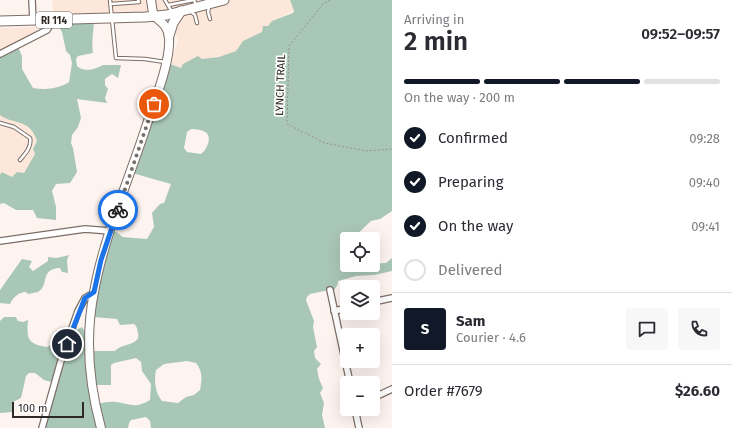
<!DOCTYPE html>
<html lang="en">
<head>
<meta charset="utf-8">
<style>
  :root { --surface:#fff; --page:#f7f7f7; --text:#2b2b33; --muted:#7c7c81; --line:#e1e1e2; --accent:#111827 }
  body { margin:0; font-family:"Fira Sans",sans-serif; background:var(--page); color:var(--text); height:100vh; display:flex; flex-direction:column; font-size:15px; white-space:nowrap }
  * { box-sizing:border-box; margin:0 }
  p { font-size:13px; color:var(--muted) }
  .icon { flex:none; width:22px; height:22px; fill:none; stroke:currentColor; stroke-width:2; stroke-linecap:round; stroke-linejoin:round }
  .map { position:relative; flex:1; overflow:hidden }
  .details { display:flex; flex-direction:column; background:var(--surface); width:340px }
  .details>* { flex:none }
  .fabs { position:absolute; left:340px; top:232px; display:grid; gap:8px }
  .fabs a { display:grid; place-items:center; width:40px; height:40px; border-radius:4px; background:var(--surface); box-shadow:0 4px 16px #0002; font-size:20px }
  .scale { position:absolute; left:12px; bottom:10px; width:72px; box-sizing:border-box; padding-left:4px; border:2px solid #2f2926; border-top:0; font-size:11px; line-height:14px; white-space:nowrap; color:#2f2926; -webkit-text-stroke:3px #fff; paint-order:stroke }
  .pin { position:absolute; display:grid; place-items:center; width:34px; height:34px; color:#fff; margin:-17px; border:2px solid #fff; border-radius:50%; box-shadow:0 1px 4px #0007 }
  .courier { position:absolute; display:grid; place-items:center; width:40px; height:40px; margin:-20px; border:3px solid #1a73e8; border-radius:50%; background:#fff; color:#222; box-shadow:0 1px 5px #0007 }
  .head em { font-style:normal; font-weight:600 }
  .head div { display:flex; flex-direction:column-reverse }
  .head { display:flex; align-items:center; justify-content:space-between; height:68px; padding:0 12px }
  h1 { font-size:26px; font-weight:600; line-height:30px }
  .bar { display:grid; grid-template-columns:repeat(4,1fr); gap:6px 4px; align-content:center; height:48px; padding:0 12px }
  .bar i { height:5px; border-radius:3px; background:var(--line) }
  .bar .on { background:var(--accent) }
  .bar p { grid-column:span 4 }
  .line { display:flex; align-items:center; gap:10px; padding:0 12px; border-top:1px solid var(--line) }
  .line div { flex:1 }
  .round { display:grid; place-items:center; flex:none; width:42px; height:42px; border-radius:4px; background:var(--page) }
  ol { padding:0 12px; list-style:none }
  li { display:flex; align-items:center; gap:12px; height:44px }
  li p { margin-inline-start:auto }
  li .icon { padding:4px; border-radius:50%; background:var(--accent); color:#fff; stroke-width:4 }
  li:last-child { color:var(--muted) }
  li i { width:22px; height:22px; border:2px solid var(--line); border-radius:50% }
  main { display:flex; flex:1; min-height:0 }
  .map>svg:first-child { display:block }
</style>
</head>
<body>
<main>
<div class="map">
<svg width="392" height="428" viewBox="0 0 392 428">
  <rect width="100%" height="100%" fill="#fef4ef"/>
  <g fill="#fde7da">
    <path d="M52 0H290L294 11 272 21 262 32 243 41 236 51 219 57 202 59 181 68 170 64 178 41 174 28 169 21 161 16 55 23Z"/>
    <path d="M40 27 17 46 0 55V28Z"/>
    <path d="M0 99 5 118 21 122 34 132 37 141 33 149 35 154 24 173H17L12 177 3 172 0 175Z"/>
  </g>
  <g fill="#a9c7b6" fill-rule="evenodd">
    <path d="M290 0H392V211L380 219 371 221 352 239H347V265L386 263 392 258V271L374 275 356 276 338 281V284L333 292 329 290 310 294 307 297 306 300 314 321 313 327 317 347 314 351 315 358 321 364 317 369 319 379 323 388 320 393 324 403 322 415 325 428H151L150 421 146 417 131 420 129 423 128 428H43L55 383 44 380 35 373H29L26 376 21 398 13 402 12 412 0 413V321L4 317H16L18 321 23 322 28 320C26 340 29 344 47 347L56 341 66 344 76 330 82 327 88 336 91 351H115C122 343 141 346 138 333 137 329 137 326 134 324L120 325 117 319 93 317 92 316 111 232H116L123 237 147 239 154 227 152 213 160 204 164 203 171 184 132 173 170 64 181 68 183 64 198 56 202 59 219 57 236 51 243 41 262 32 263 26H268L272 21 293 13 294 11ZM191 129C201 130 212 130 208 144 206 148 205 151 201 154L187 152 184 148 187 132ZM136 358 141 362 142 371 151 384 150 400C135 409 131 404 116 402 110 401 103 403 96 404L93 385H111V365L114 363ZM187 361 196 363C203 372 202 379 200 390L194 395 186 397 178 403 162 401C155 392 154 382 156 370L164 364Z"/>
    <path d="M94 19C94 31 91 41 93 53L78 56 76 59 77 66C84 73 96 69 103 65H121L118 78 112 74 105 79V85L108 89 105 98 107 103 77 99 81 118 78 127 72 135 71 143 73 148 77 172 70 183 56 184 52 191 56 207V220L37 218 33 210H16L4 203 0 204V175L2 172 12 177 17 172 24 173 35 154 33 149 37 141C30 118 13 125 0 115V55L18 47 22 56V69L33 88C46 90 58 89 69 82L72 63 70 55 66 51 62 32 57 24Z"/>
    <path d="M70 255 68 257 67 261 68 273 62 272 60 268C39 269 50 285 38 292 35 293 31 293 28 294L26 292C19 292 13 297 10 304L0 303V290L22 259 32 261 29 267 33 271 48 261V257L56 258Z"/>
  </g>
  <g fill="none" stroke-linecap="round" stroke-linejoin="round">
    <defs>
      <g id="lane">
        <path d="M110 0 116 58 145 59 165 62"/>
        <path d="M165 0 172 12"/>
        <path d="M111 4 139 2 138 0"/>
        <path d="M168 5 194 0 196 5"/>
        <path d="M209 6 208 12 210 19"/>
        <path d="M190 11 195 15 197 23"/>
        <path d="M0 123 14 127 30 138C32 147 25 154 20 160"/>
      </g>
      <g id="street">
        <path d="M32 0 33 21"/>
        <path d="M0 54 47 30 53 20"/>
        <path d="M0 241 85 229 110 231"/>
        <path d="M330 290 350 383"/>
        <path d="M373 302 392 298"/>
        <path d="M334 311 347 308"/>
        <path d="M373 398 392 389"/>
        <path d="M355 409 359 428"/>
        <path d="M42 428 62 357 78 311 85 298 94 293"/>
      </g>
      <path id="secondary" d="M101 428C89 384 85 337 94 292 104 236 128 182 146 127 154 102 171 62 169 37 167 22 158 22 154 15 152 11 152 5 151 0"/>
      <g id="primary">
        <path d="M0 21 145 17 167 15 224 0"/>
        <path d="M169 36 173 23 181 11"/>
      </g>
    </defs>
    <use href="#lane" stroke="#7c6e67" stroke-width="4.5"/>
    <use href="#street" stroke="#7c6e67" stroke-width="8"/>
    <use href="#secondary" stroke="#7c6e67" stroke-width="10"/>
    <use href="#primary" stroke="#7c6e67" stroke-width="11"/>
    <path stroke="#99918d" stroke-width="1" stroke-dasharray="2 2" stroke-linecap="butt" d="M330 0 323 4 289 46 287 124 325 143 366 151 392 149"/>
    <use href="#lane" stroke="#fff" stroke-width="2.5"/>
    <use href="#street" stroke="#fff" stroke-width="5.5"/>
    <use href="#secondary" stroke="#fff" stroke-width="8"/>
    <use href="#primary" stroke="#fff" stroke-width="9"/>
  </g>
  <g fill="none" stroke-linecap="round" stroke-linejoin="round">
    <path stroke="#77706c" stroke-width="4" stroke-dasharray="0 7.2" d="M118 210 154 104"/>
    <path stroke="#1a73e8" stroke-width="5" d="M67 344 85 298 94 292 101 260 118 210"/>
  </g>
  <g text-anchor="middle" stroke-width="3.5" stroke-linejoin="round" paint-order="stroke">
    <rect fill="#fff" stroke="#6d6967" stroke-width="1" x="36" y="12" width="36" height="16" rx="3"/>
    <g font-size="10" font-weight="bold" fill="#2f2926">
      <text x="54" y="24">RI 114</text>
    </g>
    <g font-size="11" fill="#2f2926" stroke="#fff">
      <text transform="translate(280 85) rotate(-88)" y="4">LYNCH TRAIL</text>
    </g>
  </g>
</svg>
<div class="fabs">
<a><svg class="icon" aria-label="locate" viewBox="0 0 24 24"><circle cx="12" cy="12" r="6"/><path d="M12 2v4M12 18v4M2 12h4M18 12h4"/></svg></a>
<a><svg class="icon" aria-label="layers" viewBox="0 0 24 24"><path d="M12 4l9 5-9 5-9-5zM3 14l9 5 9-5"/></svg></a>
<a>+</a>
<a>−</a>
</div>
<div class="scale">100 m</div>
<div class="pin" style="left:154px;top:104px;background:#ea580c"><svg class="icon" aria-label="bag" viewBox="0 0 24 24"><path d="M5 8h14l-1 12H6zM9 8a3 3 0 0 1 6 0"/></svg></div>
<div class="pin" style="left:67px;top:344px;background:#1f2937"><svg class="icon" aria-label="home" viewBox="0 0 24 24"><path d="M3 11l9-7 9 7M6 9v11h12V9"/></svg></div>
<div class="courier" style="left:118px;top:210px"><svg class="icon" aria-label="bike" viewBox="0 0 24 24"><circle cx="6" cy="16" r="4"/><circle cx="18" cy="16" r="4"/><path d="M6 16l4-8h5l3 8M10 8l3 8H6M13 5h3"/></svg></div>
</div>
<section class="details">
<div class="head"><div><h1>2 min</h1><p>Arriving in</p></div><em>09:52–09:57</em></div>
<div class="bar"><i class="on"></i><i class="on"></i><i class="on"></i><i></i><p>On the way · 200 m</p></div>
<ol>
<li><svg class="icon" aria-label="check" viewBox="0 0 24 24"><path d="M5 12l5 5 9-10"/></svg>Confirmed<p>09:28</p></li>
<li><svg class="icon" aria-label="check" viewBox="0 0 24 24"><path d="M5 12l5 5 9-10"/></svg>Preparing<p>09:40</p></li>
<li><svg class="icon" aria-label="check" viewBox="0 0 24 24"><path d="M5 12l5 5 9-10"/></svg>On the way<p>09:41</p></li>
<li><i></i>Delivered</li>
</ol>
<div class="line" style="height:72px"><b class="round" style="background:var(--accent);color:#fff">S</b><div><b>Sam</b><p>Courier · 4.6</p></div><a class="round"><svg class="icon" aria-label="chat" viewBox="0 0 24 24"><path d="M4 5h16v11H9l-5 4z"/></svg></a><a class="round"><svg class="icon" aria-label="phone" viewBox="0 0 24 24"><path d="M5 4h4l2 5-3 2q2 4 5 5l2-3 5 2v4C11 20 4 13 5 4z"/></svg></a></div>
<div class="line" style="height:52px"><div>Order #7679</div><b>$26.60</b></div>
</section>
</main>
</body>
</html>
